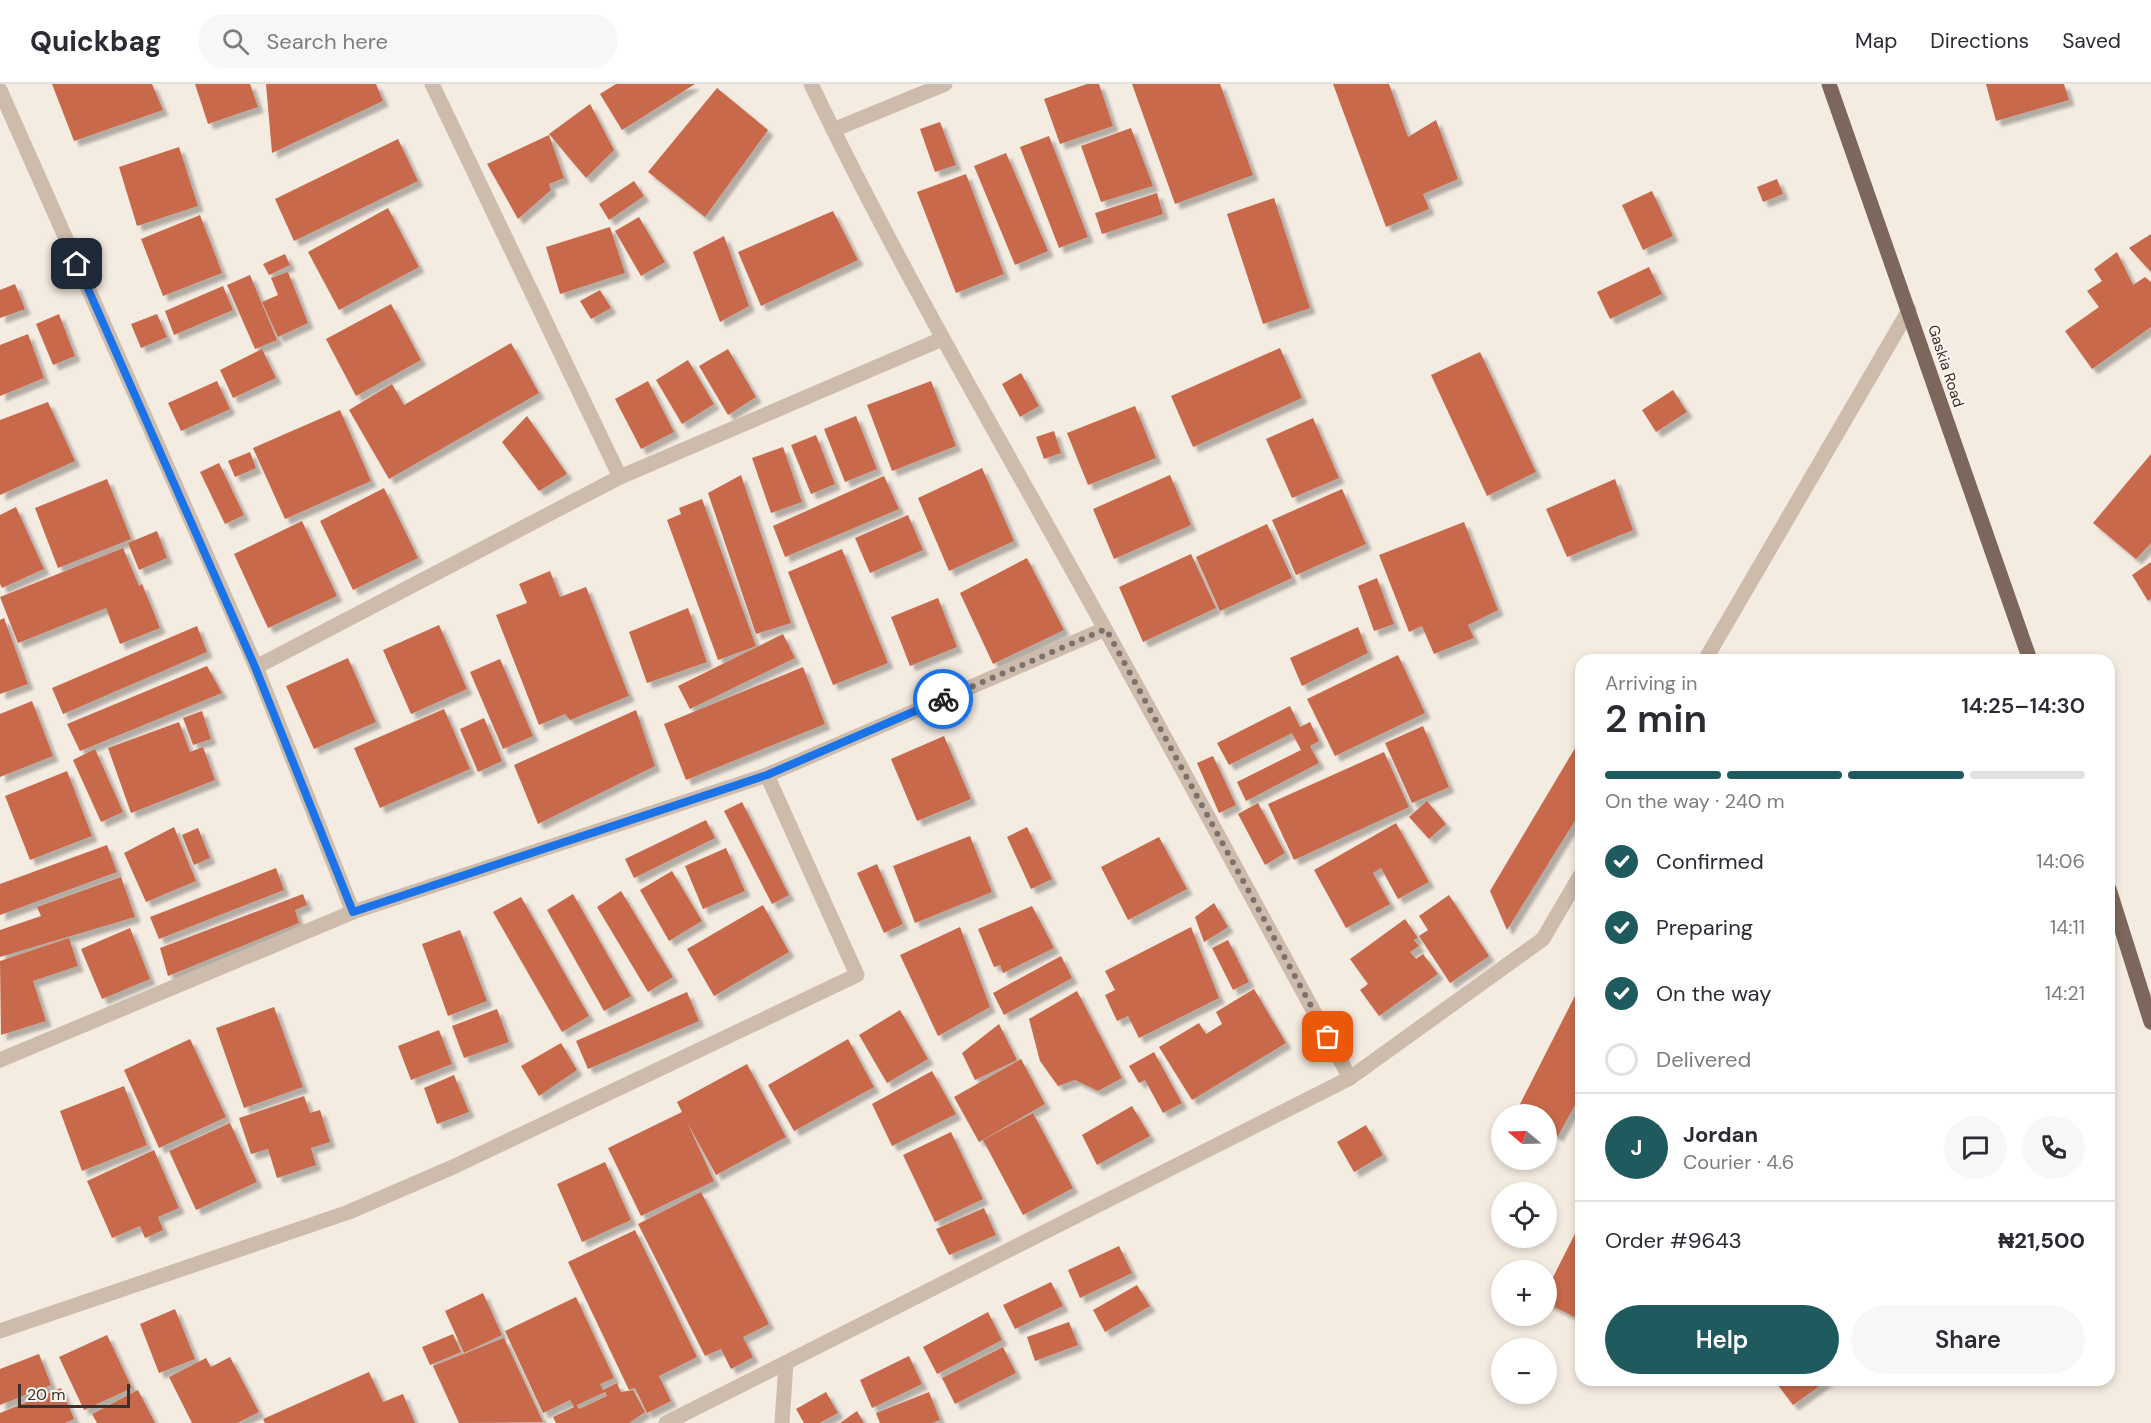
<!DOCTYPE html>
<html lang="en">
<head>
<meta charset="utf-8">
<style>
  :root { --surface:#fff; --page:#f7f7f7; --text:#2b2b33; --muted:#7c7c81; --line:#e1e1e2; --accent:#1f5a5e }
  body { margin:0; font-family:"DM Sans",sans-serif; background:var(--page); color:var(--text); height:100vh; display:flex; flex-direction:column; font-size:22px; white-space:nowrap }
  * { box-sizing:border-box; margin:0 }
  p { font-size:20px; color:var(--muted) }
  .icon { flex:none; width:33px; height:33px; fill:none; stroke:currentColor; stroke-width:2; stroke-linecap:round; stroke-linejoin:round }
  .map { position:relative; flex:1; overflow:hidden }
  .details { position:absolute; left:1575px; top:570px; width:540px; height:732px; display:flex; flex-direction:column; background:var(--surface); border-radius:18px; box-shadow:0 3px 9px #0003 }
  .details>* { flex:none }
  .needle { width:39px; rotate:289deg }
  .buttons { position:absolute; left:1491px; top:1020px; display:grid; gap:12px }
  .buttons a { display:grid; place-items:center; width:66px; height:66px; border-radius:50%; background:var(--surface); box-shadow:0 3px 9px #0003; font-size:30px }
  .scale { position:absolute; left:18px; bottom:15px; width:112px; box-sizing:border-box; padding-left:6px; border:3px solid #3b302b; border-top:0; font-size:16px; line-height:21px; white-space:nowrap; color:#3b302b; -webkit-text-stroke:4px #fbf5ee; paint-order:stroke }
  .pin { position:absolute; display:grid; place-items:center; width:51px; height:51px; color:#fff; margin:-26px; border-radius:12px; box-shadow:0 3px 9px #0006 }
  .courier { position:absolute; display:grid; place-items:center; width:60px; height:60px; margin:-30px; border:4px solid #1a73e8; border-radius:50%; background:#fff; color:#222; box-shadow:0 2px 8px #0007 }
  .overview em { font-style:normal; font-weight:600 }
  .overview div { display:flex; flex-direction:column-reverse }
  .overview { display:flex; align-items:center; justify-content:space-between; height:102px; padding:0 30px }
  h1 { font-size:39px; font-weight:600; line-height:45px }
  .bar { display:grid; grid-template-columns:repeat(4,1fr); gap:9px 6px; align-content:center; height:72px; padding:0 30px }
  .bar i { height:8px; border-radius:4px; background:var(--line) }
  .bar .on { background:var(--accent) }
  .bar p { grid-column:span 4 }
  .line { display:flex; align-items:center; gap:15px; padding:0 30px; border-top:2px solid var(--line) }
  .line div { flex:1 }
  .round { display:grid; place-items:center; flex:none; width:63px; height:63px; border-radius:32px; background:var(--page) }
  ol { padding:0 30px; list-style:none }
  li { display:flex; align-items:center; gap:18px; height:66px }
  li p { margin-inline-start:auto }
  li .icon { padding:6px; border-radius:50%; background:var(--accent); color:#fff; stroke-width:4 }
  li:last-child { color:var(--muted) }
  li i { width:33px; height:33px; border:3px solid var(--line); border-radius:50% }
  .button { display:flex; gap:12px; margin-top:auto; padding:12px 30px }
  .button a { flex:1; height:69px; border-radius:36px; background:var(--accent); color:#fff; font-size:24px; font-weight:600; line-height:69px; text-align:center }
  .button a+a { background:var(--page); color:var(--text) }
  header { display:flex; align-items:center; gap:36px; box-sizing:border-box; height:84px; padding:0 30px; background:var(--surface); border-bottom:2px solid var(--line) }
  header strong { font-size:28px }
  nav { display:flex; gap:33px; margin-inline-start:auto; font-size:21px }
  .search { width:420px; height:54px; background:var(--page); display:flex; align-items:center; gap:15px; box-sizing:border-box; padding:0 21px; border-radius:33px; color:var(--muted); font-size:22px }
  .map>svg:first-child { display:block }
</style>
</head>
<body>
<header>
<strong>Quickbag</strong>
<div class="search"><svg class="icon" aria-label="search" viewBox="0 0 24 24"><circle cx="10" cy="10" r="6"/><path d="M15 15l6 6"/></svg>Search here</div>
<nav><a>Map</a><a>Directions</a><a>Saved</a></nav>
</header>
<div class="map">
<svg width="2151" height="1339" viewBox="0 0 2151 1339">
  <defs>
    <filter id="shadow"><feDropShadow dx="5.5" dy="5.5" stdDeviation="1.5" flood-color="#0004"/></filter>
  </defs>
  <rect width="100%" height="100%" fill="#f4ebe1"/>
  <g fill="#c8694b" fill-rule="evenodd" filter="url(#shadow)">
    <path d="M52 0H152L163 26 74 57Z"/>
    <path d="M195 0H250L258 23 208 40Z"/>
    <path d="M266 0H376L383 17 272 69Z"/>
    <path d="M616 0H695L622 46 600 10Z"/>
    <path d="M1087 0H1099L1113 42 1060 60 1044 15Z"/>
    <path d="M1132 0H1220L1253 91 1175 120Z"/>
    <path d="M1333 0H1389L1408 53 1436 36 1458 95 1423 110 1429 125 1386 143Z"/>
    <path d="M1986 0H2064L2069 16 1996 37Z"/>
    <path d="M717 4 768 46 705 133 648 88Z"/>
    <path d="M590 20 614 66 586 94 549 50Z"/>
    <path d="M940 38 956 81 935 88 920 45Z"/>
    <path d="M1131 44 1153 102 1101 118 1081 62Z"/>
    <path d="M549 51 564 94 549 100 551 106 518 135 487 80Z"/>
    <path d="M1049 52 1088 153 1059 164 1020 63Z"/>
    <path d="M398 55 418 97 294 157 275 115Z"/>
    <path d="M179 63 198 122 137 142 119 83Z"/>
    <path d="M1006 69 1048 167 1015 181 974 82Z"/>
    <path d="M966 90 1004 190 956 209 917 108Z"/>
    <path d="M1777 95 1783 110 1763 118 1757 103Z"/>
    <path d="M634 97 644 112 609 136 599 120Z"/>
    <path d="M1652 107 1673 152 1643 166 1622 121Z"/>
    <path d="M1157 109 1163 130 1102 150 1095 129Z"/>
    <path d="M1274 114 1310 224 1263 240 1227 130Z"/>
    <path d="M388 124 419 183 339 226 308 168Z"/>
    <path d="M833 127 858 176 761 222 738 168Z"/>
    <path d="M200 131 222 189 163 212 141 155Z"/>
    <path d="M639 133 665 178 641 192 615 147Z"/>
    <path d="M610 143 625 189 560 210 546 163Z"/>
    <path d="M2151 150V188L2129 164Z"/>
    <path d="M724 152 749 222 720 238 693 168Z"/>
    <path d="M2117 168 2133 201 2145 193 2151 198V243L2092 285 2065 247 2099 223 2087 207 2102 197 2094 185Z"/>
    <path d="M285 170 290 181 269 191 263 180Z"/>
    <path d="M1649 183 1662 210 1610 235 1597 208Z"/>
    <path d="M288 188 308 239 278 253 262 218 278 211 271 194Z"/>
    <path d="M250 191 277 256 255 265 227 201Z"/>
    <path d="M15 200 25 225 0 234V206Z"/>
    <path d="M223 202 233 226 174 251 165 227Z"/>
    <path d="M600 206 611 224 591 235 580 217Z"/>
    <path d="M391 220 421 276 356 312 326 255Z"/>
    <path d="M59 230 75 272 53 281 36 240Z"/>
    <path d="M157 230 167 253 141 264 131 240Z"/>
    <path d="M28 250 44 294 0 312V261Z"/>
    <path d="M511 259 539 309 389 395 349 326 392 300 404 321Z"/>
    <path d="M1280 264 1302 314 1193 363 1171 312Z"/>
    <path d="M262 265 276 294 233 314 220 286Z"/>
    <path d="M728 265 756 313 728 331 699 282Z"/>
    <path d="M1480 268 1536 388 1487 412 1431 291Z"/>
    <path d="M688 276 714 320 682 340 656 296Z"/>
    <path d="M1021 289 1039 322 1020 333 1002 300Z"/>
    <path d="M217 297 230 325 181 347 168 319Z"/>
    <path d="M648 297 674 348 641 365 615 315Z"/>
    <path d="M931 297 956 362 892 387 867 321Z"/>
    <path d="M1673 306 1687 328 1656 348 1642 326Z"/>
    <path d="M48 318 75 377 0 411V336Z"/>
    <path d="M1135 322 1156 374 1088 401 1067 349Z"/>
    <path d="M340 326 371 397 285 435 253 364Z"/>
    <path d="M527 332 567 390 539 407 502 358Z"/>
    <path d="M856 332 877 385 845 398 824 345Z"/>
    <path d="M1313 334 1339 394 1292 414 1266 355Z"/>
    <path d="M1054 347 1061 369 1044 375 1036 353Z"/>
    <path d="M816 351 835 400 811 410 791 361Z"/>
    <path d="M783 363 802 418 771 429 752 374Z"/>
    <path d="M250 368 256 384 235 393 228 377Z"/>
    <path d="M2151 370V459L2136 475 2093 439Z"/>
    <path d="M219 379 244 431 225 440 200 388Z"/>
    <path d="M982 384 1014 457 949 487 918 414Z"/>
    <path d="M741 391 791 539 756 550 708 409Z"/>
    <path d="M1170 391 1191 441 1114 475 1093 425Z"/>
    <path d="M884 392 899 425 785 473 773 442Z"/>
    <path d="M107 395 131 455 58 484 35 424Z"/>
    <path d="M1615 395 1633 446 1567 473 1546 425Z"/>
    <path d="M384 404 418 474 353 506 320 437Z"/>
    <path d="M1342 405 1366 460 1296 491 1272 436Z"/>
    <path d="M702 415 756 562 718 576 667 436 681 430 679 424Z"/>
    <path d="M16 423 44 485 2 504 0 500V431Z"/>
    <path d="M908 431 923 466 870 489 855 454Z"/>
    <path d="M302 437 337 512 268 544 234 470Z"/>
    <path d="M1464 438 1498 526 1468 541 1474 554 1434 570 1422 542 1409 548 1379 471Z"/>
    <path d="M1267 440 1292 494 1220 527 1196 473Z"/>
    <path d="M157 447 167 474 139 486 128 459Z"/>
    <path d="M123 464 139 502 142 500 160 544 120 560 106 524 18 559 0 513Z"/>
    <path d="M842 465 888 579 833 601 788 488Z"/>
    <path d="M1191 470 1216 524 1143 558 1119 503Z"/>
    <path d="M1027 474 1064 546 993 580 960 509Z"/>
    <path d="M2151 478V515L2148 517 2132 491Z"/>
    <path d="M550 487 560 513 586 503 629 612 570 636 565 630 539 641 496 531 527 519 519 500Z"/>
    <path d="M1377 494 1394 540 1374 547 1358 502Z"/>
    <path d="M938 514 957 563 910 582 891 533Z"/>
    <path d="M688 524 707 578 647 599 629 548Z"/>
    <path d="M4 534 28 600 0 610V536Z"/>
    <path d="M439 541 467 605 411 630 383 566Z"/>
    <path d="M197 542 207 568 63 630 52 604Z"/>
    <path d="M1358 543 1368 569 1302 602 1290 574Z"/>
    <path d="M783 550 795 574 690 625 678 602Z"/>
    <path d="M1398 571 1425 629 1335 672 1307 615Z"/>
    <path d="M348 574 376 638 314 665 286 602Z"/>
    <path d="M500 575 533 652 503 665 470 588Z"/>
    <path d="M207 582 222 609 80 667 67 640Z"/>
    <path d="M803 583 825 640 686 696 664 640Z"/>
    <path d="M32 617 53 672 0 693V630Z"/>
    <path d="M1290 622 1300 643 1310 638 1319 657 1310 662 1319 679 1246 717 1237 698 1301 666 1292 649 1229 681 1217 659Z"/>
    <path d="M444 625 470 685 380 724 354 664Z"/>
    <path d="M636 626 655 682 538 740 514 681Z"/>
    <path d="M202 627 211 655 193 661 183 634Z"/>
    <path d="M484 634 502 677 478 688 460 645Z"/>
    <path d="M179 638 190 668 203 663 215 696 131 729 108 664Z"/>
    <path d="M1423 642 1449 703 1412 719 1385 659Z"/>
    <path d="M944 652 971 715 917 737 891 675Z"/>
    <path d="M1581 654V727L1507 846 1490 807Z"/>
    <path d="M95 665 123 728 101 738 73 676Z"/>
    <path d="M1384 668 1409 723 1294 776 1268 720Z"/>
    <path d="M1213 672 1236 721 1219 729 1197 679Z"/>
    <path d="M67 687 92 752 30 776 5 712Z"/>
    <path d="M1427 717 1446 740 1429 755 1409 733Z"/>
    <path d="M742 718 789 811 772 820 724 727Z"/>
    <path d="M1258 719 1285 769 1265 781 1238 730Z"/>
    <path d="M706 736 715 754 634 794 625 775Z"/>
    <path d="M1396 739 1429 798 1398 815 1381 784 1373 789 1390 820 1346 844 1314 786Z"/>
    <path d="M174 743 196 797 146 818 124 769Z"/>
    <path d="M1027 743 1052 795 1031 805 1007 753Z"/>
    <path d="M198 744 210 774 194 781 182 751Z"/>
    <path d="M970 752 992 808 915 839 893 782Z"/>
    <path d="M1159 753 1187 805 1128 836 1101 783Z"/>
    <path d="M107 761 117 788 0 831V800Z"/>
    <path d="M726 764 745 807 703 825 685 782Z"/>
    <path d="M877 780 903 840 884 849 857 789Z"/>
    <path d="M276 784 284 806 159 855 150 833Z"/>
    <path d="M672 787 702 837 669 857 640 806Z"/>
    <path d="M121 793 135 833 0 873V846L41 832 37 823Z"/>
    <path d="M621 807 673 893 648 908 597 823Z"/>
    <path d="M303 810 307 821 295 826 299 839 168 892 160 864Z"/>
    <path d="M573 810 631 912 604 927 547 826Z"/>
    <path d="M1449 811 1489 872 1450 899 1419 852 1428 846 1419 832Z"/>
    <path d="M521 813 589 932 562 948 493 828Z"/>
    <path d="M1214 819 1228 843 1204 858 1195 833Z"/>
    <path d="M763 821 789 868 714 912 687 865Z"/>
    <path d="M1032 822 1054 864 1003 889 1000 881 994 883 978 845Z"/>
    <path d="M1405 835 1418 854 1414 856 1419 862 1410 868 1416 875 1423 870 1438 890 1379 932 1360 906 1368 900 1350 875Z"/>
    <path d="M960 843 990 923 938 952 900 871Z"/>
    <path d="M1191 843 1219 914 1139 954 1128 932 1117 937 1105 911 1115 906 1105 887Z"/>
    <path d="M130 844 150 895 102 915 81 865Z"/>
    <path d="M460 846 487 917 448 932 422 860Z"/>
    <path d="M69 854 78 882 33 897 46 937 1 951 0 877Z"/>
    <path d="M1228 856 1249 898 1233 906 1212 864Z"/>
    <path d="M1061 872 1072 894 1004 931 993 909Z"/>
    <path d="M1581 900V1010L1558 1052 1546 1046V1030H1520L1516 1028Z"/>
    <path d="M1254 905 1286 959 1192 1016 1159 963 1199 939 1206 950 1222 940 1216 928Z"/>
    <path d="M1077 907 1122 994 1098 1007 1075 996 1058 1002 1040 977 1029 935Z"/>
    <path d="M687 908 699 937 588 985 576 957Z"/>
    <path d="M274 923 303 1003 244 1024 216 944Z"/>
    <path d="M497 925 509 958 464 974 452 942Z"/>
    <path d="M900 926 928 975 887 999 859 951Z"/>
    <path d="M999 940 1017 976 975 996 962 969Z"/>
    <path d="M439 946 452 980 411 996 398 962Z"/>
    <path d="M190 955 226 1033 159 1064 124 986Z"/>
    <path d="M848 955 874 1003 794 1047 768 1001Z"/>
    <path d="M561 959 577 986 539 1012 521 982Z"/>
    <path d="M1154 968 1182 1019 1163 1029 1145 996 1139 999 1129 982Z"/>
    <path d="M1021 975 1045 1020 979 1058 954 1013Z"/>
    <path d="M747 980 786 1053 716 1091 687 1038 714 1097 641 1132 608 1064 682 1028 677 1018Z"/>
    <path d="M932 987 956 1030 892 1062 872 1020Z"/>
    <path d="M454 991 469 1028 437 1040 424 1004Z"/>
    <path d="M124 1002 147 1061 82 1087 60 1027Z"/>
    <path d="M304 1012 310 1029 320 1026 330 1058 311 1064 316 1081 277 1094 268 1065 251 1070 239 1034Z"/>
    <path d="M1132 1022 1150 1052 1097 1081 1082 1051Z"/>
    <path d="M1033 1029 1073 1104 1023 1131 983 1056Z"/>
    <path d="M230 1039 257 1098 196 1126 169 1067Z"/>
    <path d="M1366 1041 1383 1071 1354 1088 1337 1058Z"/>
    <path d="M951 1048 983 1115 935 1138 903 1071Z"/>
    <path d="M154 1066 179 1124 158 1133 163 1146 145 1154 140 1142 112 1154 87 1097Z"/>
    <path d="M605 1078 631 1136 582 1158 557 1100Z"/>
    <path d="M701 1108 769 1240 743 1253 753 1273 731 1285 721 1265 705 1272 638 1140Z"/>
    <path d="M984 1124 996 1151 949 1171 936 1145Z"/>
    <path d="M1581 1138V1236L1546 1219V1207Z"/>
    <path d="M635 1146 697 1273 659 1292 671 1317 647 1329 635 1304 629 1306 568 1178Z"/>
    <path d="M1119 1162 1132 1189 1080 1214 1068 1186Z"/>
    <path d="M1051 1198 1063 1222 1015 1245 1003 1221Z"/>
    <path d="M1137 1201 1150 1222 1105 1248 1093 1226Z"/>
    <path d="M483 1209 502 1251 464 1269 445 1227Z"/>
    <path d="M576 1213 614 1294 600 1300 603 1306 617 1299 621 1308 633 1306 645 1328 629 1339H556L553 1333 574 1323 570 1316 543 1329 505 1247ZM605 1308 607 1312 579 1325 577 1321Z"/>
    <path d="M175 1225 195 1275 159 1289 140 1240Z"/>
    <path d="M988 1228 1002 1256 937 1290 923 1263Z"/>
    <path d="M1069 1238 1078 1261 1035 1277 1027 1253Z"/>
    <path d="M453 1250 461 1268 430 1281 422 1263Z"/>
    <path d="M107 1251 132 1304 84 1326 59 1273Z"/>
    <path d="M504 1254 543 1338 459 1339 433 1282Z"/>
    <path d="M1003 1263 1016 1289 955 1320 942 1294Z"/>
    <path d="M39 1270 51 1301 0 1321V1285Z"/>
    <path d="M909 1272 922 1300 872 1324 860 1296Z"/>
    <path d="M230 1273 259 1328 237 1339H192L169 1293 206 1274 211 1283Z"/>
    <path d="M369 1288 383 1318 403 1310 415 1339H265L263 1335Z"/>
    <path d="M1774 1296H1828L1793 1321Z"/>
    <path d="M61 1304 74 1335 65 1339H0V1329Z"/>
    <path d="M138 1306 155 1339H97L92 1330Z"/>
    <path d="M826 1308 838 1329 819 1339H804L796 1325Z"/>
    <path d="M929 1308 940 1336 932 1339H880L876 1329Z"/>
    <path d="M857 1327 864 1339H840Z"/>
  </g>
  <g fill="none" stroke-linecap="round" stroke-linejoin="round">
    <g stroke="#cdbbac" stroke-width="15">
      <path d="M432 0 620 393"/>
      <path d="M811 0C900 186 1005 364 1105 545 1188 694 1268 844 1350 994"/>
      <path d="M0 6 256 583 353 828"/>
      <path d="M833 46 945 0"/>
      <path d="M1705 576 1909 226"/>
      <path d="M256 583 620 393 942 255"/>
      <path d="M0 976 353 828 767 691 1105 545"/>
      <path d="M0 1247 349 1128 453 1083 857 891 767 691"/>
      <path d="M666 1339 1350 994 1543 855 1581 790"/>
      <path d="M782 1339 786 1279"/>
    </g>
    <g stroke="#7d675c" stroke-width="15">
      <path d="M1829 0 2030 576"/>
      <path d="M2109 805 2151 938"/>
    </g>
  </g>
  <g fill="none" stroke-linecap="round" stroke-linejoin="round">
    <path stroke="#7c716b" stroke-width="6" stroke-dasharray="0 10.8" d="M943 615 1106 545 1328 953"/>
    <path stroke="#1a73e8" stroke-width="8" d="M77 180 255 583 353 828 767 691 943 615"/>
  </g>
  <g text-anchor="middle" stroke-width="4.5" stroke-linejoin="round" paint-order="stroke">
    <g font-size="15" fill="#3b302b" stroke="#fbf5ee">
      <text transform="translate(1946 282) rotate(72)" y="5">Gaskia Road</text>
    </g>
  </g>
</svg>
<div class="buttons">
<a><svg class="needle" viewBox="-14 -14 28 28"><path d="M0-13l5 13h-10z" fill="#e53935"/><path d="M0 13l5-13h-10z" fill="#7c7c81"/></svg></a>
<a><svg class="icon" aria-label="locate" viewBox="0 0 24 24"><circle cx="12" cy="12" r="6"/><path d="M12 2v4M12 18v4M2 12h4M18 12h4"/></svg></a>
<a>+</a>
<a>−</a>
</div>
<div class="scale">20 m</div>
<div class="pin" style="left:1328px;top:953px;background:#ea580c"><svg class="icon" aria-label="bag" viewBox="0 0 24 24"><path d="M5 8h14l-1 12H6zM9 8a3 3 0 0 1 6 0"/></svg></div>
<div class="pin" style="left:77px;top:180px;background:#1f2937"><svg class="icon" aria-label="home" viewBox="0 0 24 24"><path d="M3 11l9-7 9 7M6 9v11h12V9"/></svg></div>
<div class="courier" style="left:943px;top:615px"><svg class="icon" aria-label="bike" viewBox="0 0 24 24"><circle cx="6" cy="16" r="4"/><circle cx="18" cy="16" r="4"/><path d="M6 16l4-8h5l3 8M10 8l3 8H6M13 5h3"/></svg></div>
<section class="details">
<div class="overview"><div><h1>2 min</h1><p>Arriving in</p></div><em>14:25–14:30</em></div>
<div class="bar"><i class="on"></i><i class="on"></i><i class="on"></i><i></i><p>On the way · 240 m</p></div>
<ol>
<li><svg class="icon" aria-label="check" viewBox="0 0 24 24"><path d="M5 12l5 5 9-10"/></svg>Confirmed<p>14:06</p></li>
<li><svg class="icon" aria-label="check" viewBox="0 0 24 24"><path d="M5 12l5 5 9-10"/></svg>Preparing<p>14:11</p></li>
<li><svg class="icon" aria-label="check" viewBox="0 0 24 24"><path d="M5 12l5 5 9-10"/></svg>On the way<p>14:21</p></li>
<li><i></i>Delivered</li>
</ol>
<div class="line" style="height:108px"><b class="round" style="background:var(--accent);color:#fff">J</b><div><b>Jordan</b><p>Courier · 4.6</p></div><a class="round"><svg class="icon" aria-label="chat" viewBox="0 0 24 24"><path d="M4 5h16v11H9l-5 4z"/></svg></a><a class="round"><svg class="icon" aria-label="phone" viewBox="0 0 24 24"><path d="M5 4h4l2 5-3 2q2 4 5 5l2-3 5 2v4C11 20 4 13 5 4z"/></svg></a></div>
<div class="line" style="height:78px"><div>Order #9643</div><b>₦21,500</b></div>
<div class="button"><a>Help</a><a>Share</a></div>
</section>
</div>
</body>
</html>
